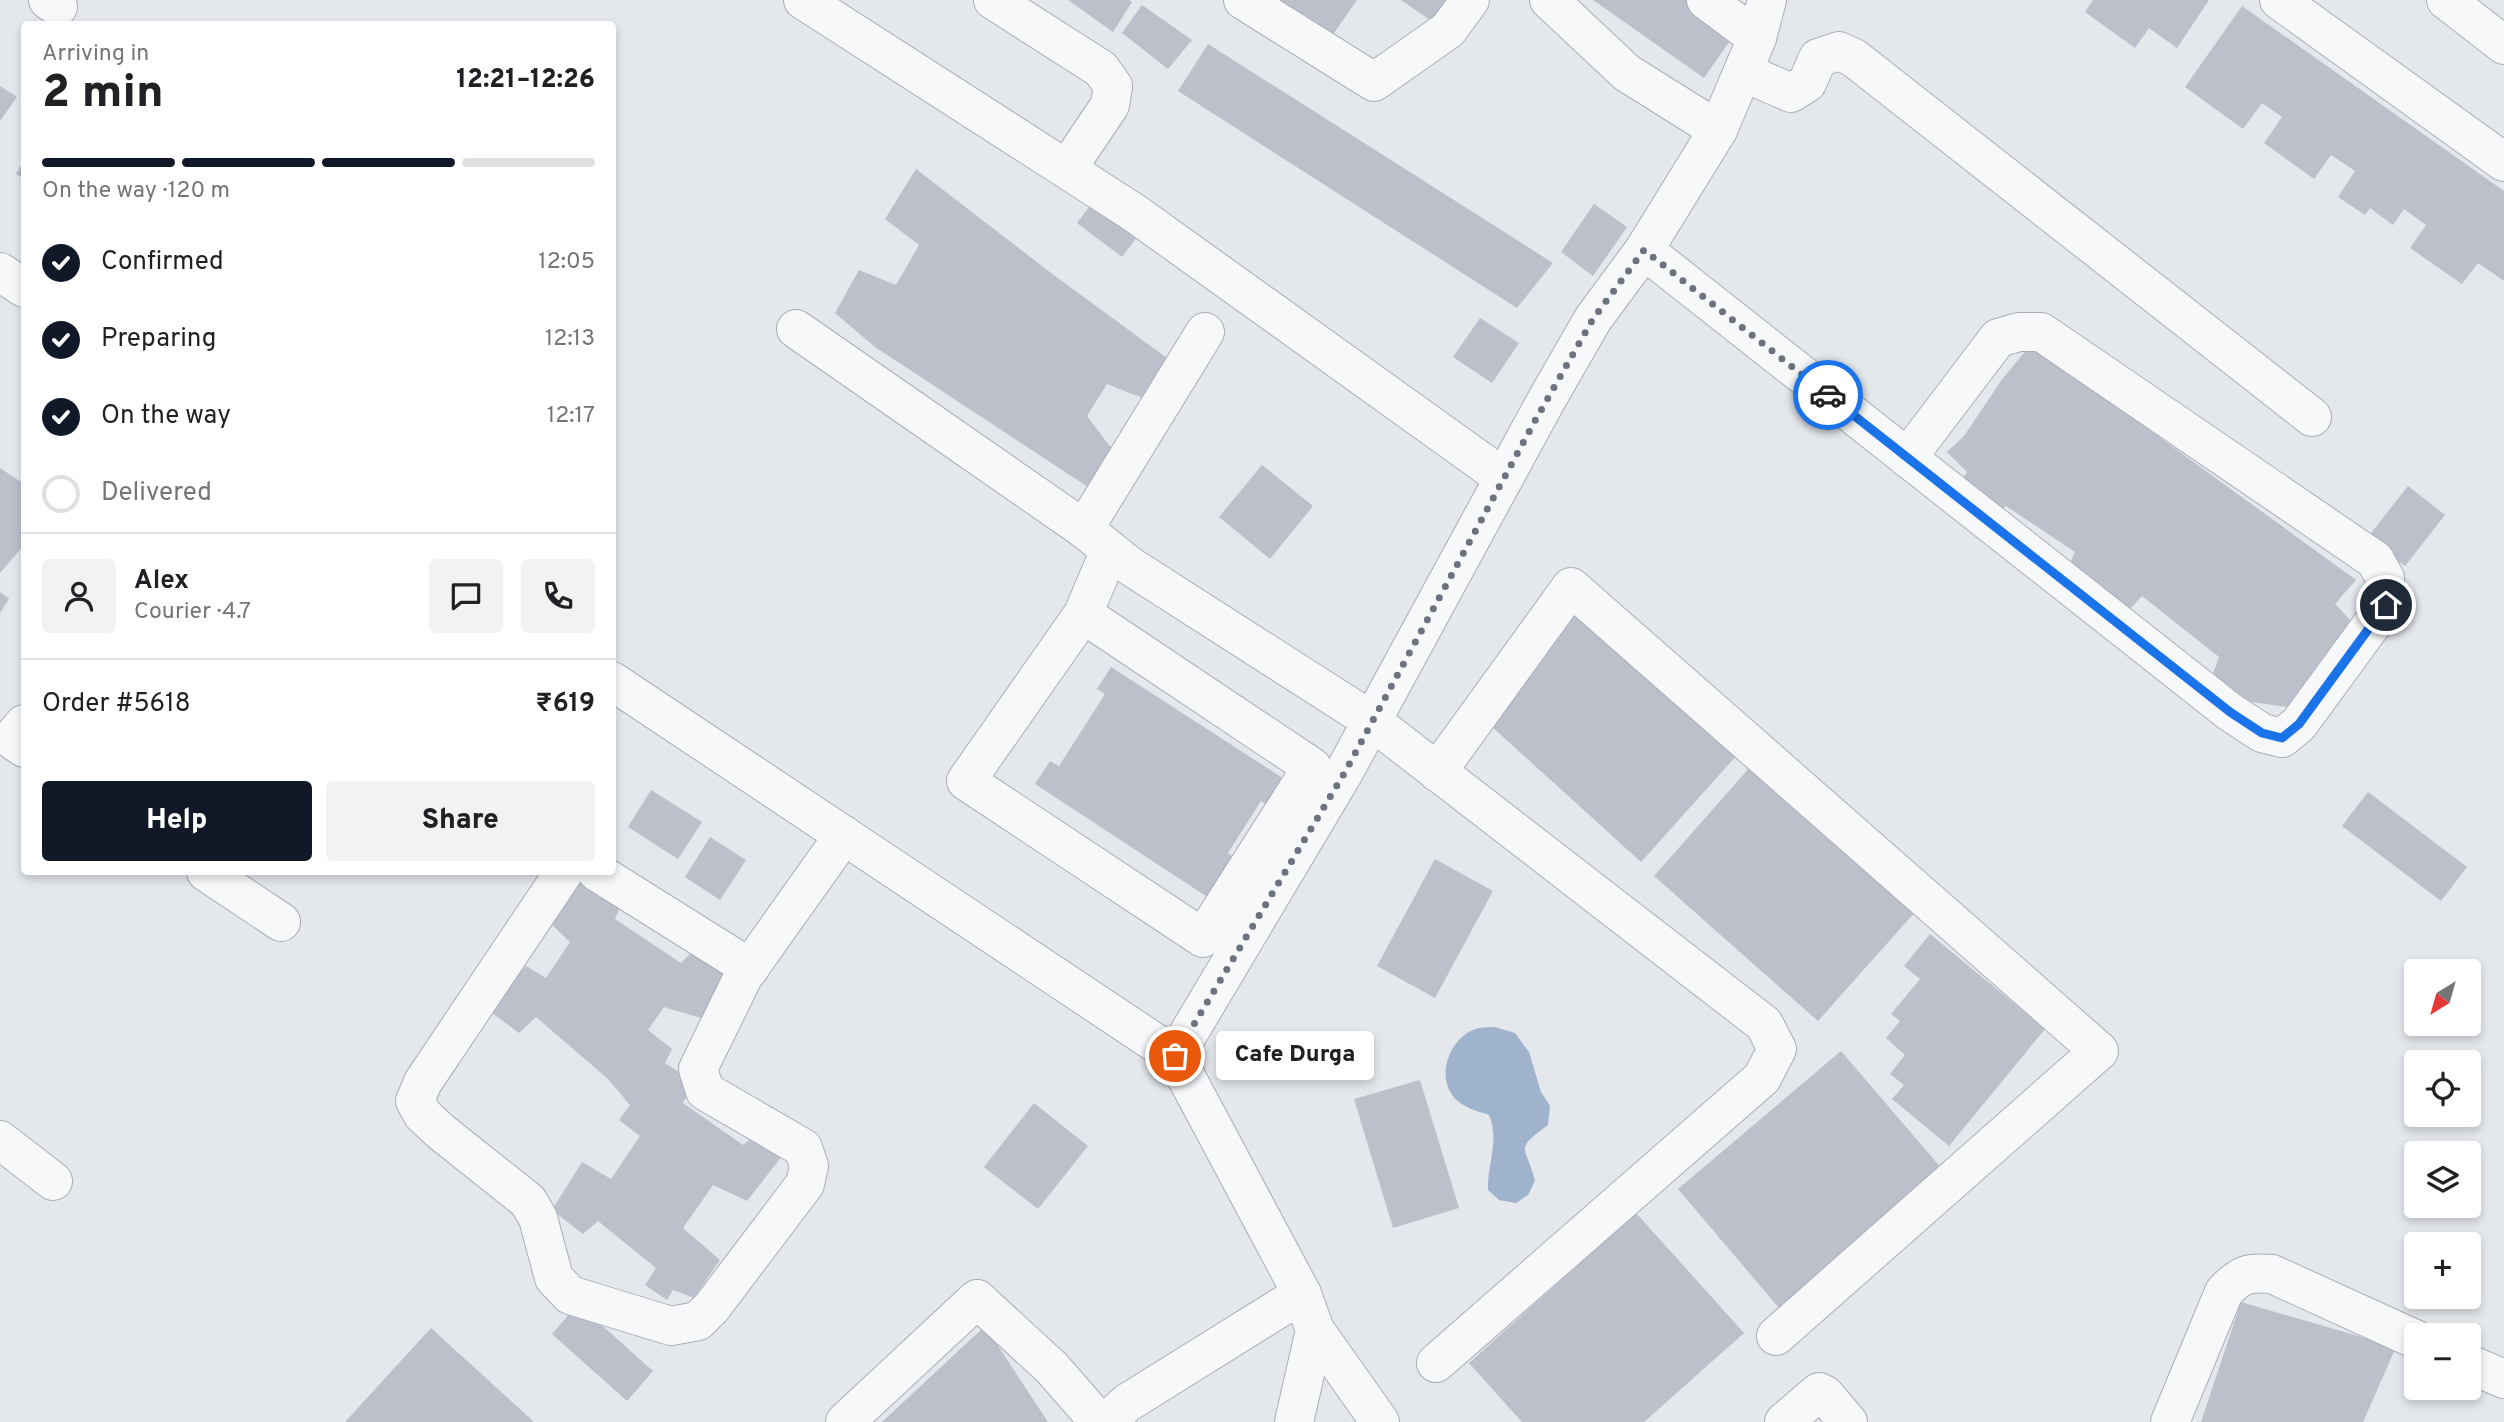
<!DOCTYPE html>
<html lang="en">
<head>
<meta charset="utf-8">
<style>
  :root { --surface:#fff; --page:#f2f2f2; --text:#202124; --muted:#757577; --line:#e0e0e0; --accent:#111827 }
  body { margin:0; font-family:Overpass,sans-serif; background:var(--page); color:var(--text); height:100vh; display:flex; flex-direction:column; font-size:26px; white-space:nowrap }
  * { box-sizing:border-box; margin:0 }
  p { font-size:23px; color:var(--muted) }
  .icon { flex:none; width:38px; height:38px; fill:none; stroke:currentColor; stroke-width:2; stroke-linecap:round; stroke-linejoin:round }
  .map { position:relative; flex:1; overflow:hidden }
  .details { position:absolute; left:21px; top:21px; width:595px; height:854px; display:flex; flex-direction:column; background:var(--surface); border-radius:7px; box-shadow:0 4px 10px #0003 }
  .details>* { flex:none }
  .needle { width:46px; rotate:217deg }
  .fabs { position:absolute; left:2404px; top:959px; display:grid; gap:14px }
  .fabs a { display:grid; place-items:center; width:77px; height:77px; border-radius:7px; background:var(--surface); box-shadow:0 4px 10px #0003; font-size:35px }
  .pin { position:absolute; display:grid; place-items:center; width:60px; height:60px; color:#fff; margin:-30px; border:4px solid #fff; border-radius:50%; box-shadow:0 2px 7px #0007 }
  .courier { position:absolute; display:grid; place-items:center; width:70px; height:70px; margin:-35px; border:5px solid #1a73e8; border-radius:50%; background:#fff; color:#222; box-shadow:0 2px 9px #0007 }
  .bubble { position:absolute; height:49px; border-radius:7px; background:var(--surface); box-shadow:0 4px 10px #0003; font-size:23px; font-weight:800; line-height:49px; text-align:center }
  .summary em { font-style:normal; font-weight:800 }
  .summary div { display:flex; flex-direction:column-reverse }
  .summary { display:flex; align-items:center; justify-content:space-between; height:119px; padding:0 21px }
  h1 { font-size:46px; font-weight:800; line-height:52px }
  .bar { display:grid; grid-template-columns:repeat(4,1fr); gap:10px 7px; align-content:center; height:84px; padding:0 21px }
  .bar i { height:9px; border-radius:5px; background:var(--line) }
  .bar .selected { background:var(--accent) }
  .bar p { grid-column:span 4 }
  .line { display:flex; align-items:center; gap:18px; padding:0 21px; border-top:2px solid var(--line) }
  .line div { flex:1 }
  .round { display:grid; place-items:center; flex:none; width:74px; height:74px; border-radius:7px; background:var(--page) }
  ol { padding:0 21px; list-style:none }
  li { display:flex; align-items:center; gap:21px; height:77px }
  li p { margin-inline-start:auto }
  li .icon { padding:7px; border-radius:50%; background:var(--accent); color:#fff; stroke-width:4 }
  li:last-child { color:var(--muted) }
  li i { width:38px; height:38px; border:4px solid var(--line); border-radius:50% }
  .primary-button { display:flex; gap:14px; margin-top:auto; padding:14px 21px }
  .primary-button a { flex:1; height:80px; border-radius:7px; background:var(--accent); color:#fff; font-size:28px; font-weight:800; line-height:80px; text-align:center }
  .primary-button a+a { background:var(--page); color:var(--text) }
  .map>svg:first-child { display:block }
</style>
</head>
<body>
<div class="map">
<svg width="2504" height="1422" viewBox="0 0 2504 1422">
  <rect width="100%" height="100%" fill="#e4e7ec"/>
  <path fill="#9fb4cc" d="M1495 1027 1515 1033 1529 1052 1541 1092 1550 1106 1548 1125C1513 1151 1526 1144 1535 1181L1528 1195 1516 1203 1499 1200 1488 1190C1487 1164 1500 1141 1489 1115 1480 1112 1468 1109 1459 1102 1434 1083 1447 1041 1473 1030 1479 1027 1488 1027 1495 1027Z"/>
  <g fill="#bbc0ca">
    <path d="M1068 0H1129L1132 2 1113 32Z"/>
    <path d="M1257 0H1357L1325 46Z"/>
    <path d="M1401 0H1448L1433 22Z"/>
    <path d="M1593 0H1690L1736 32 1704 78Z"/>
    <path d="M2093 0H2209L2177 48 2149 28 2135 48 2085 12Z"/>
    <path d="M1142 5 1192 40 1168 69 1122 33Z"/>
    <path d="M2242 6 2504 191V281L2478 263 2462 284 2410 248 2426 225 2404 209 2393 225 2370 208 2365 215 2338 197 2355 171 2331 155 2314 179 2264 143 2282 117 2262 103 2243 129 2185 87Z"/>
    <path d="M1208 44 1553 263 1517 308 1178 91Z"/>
    <path d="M0 86 17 97 0 121Z"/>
    <path d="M24 160V179L16 174Z"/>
    <path d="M916 169 1055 276 1167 358 1145 399 1107 384 1087 416 1112 449 1088 487 875 347 835 313 859 270 896 285 919 245 885 219Z"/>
    <path d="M1099 194 1144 228 1122 257 1077 223Z"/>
    <path d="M1594 204 1627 227 1593 276 1561 252Z"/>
    <path d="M1480 318 1519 343 1492 383 1453 357Z"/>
    <path d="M2031 344 2356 580 2335 604 2352 622 2293 708 2238 700 2211 679 2219 657 2142 596 2129 610 2070 563 2075 552 2006 506 1989 517 1957 488 1967 472 1947 452 1964 436 2001 381Z"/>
    <path d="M1262 465 1313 506 1270 559 1219 517Z"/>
    <path d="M0 468 24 484V545L0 573Z"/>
    <path d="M2408 486 2445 515 2405 566 2368 537Z"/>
    <path d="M0 592 9 599 0 613Z"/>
    <path d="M1576 607 1738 754 1641 862 1479 715Z"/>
    <path d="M1111 667 1289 782 1272 809 1261 801 1228 853 1239 860 1212 900 1035 784 1050 761 1059 766 1105 694 1097 689Z"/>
    <path d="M1751 766 1916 911 1818 1021 1654 876Z"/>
    <path d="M651 790 702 822 678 859 628 827Z"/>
    <path d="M2368 792 2467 867 2441 901 2342 826Z"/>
    <path d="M710 837 746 860 720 900 685 877Z"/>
    <path d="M1435 859 1493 891 1435 998 1377 966Z"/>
    <path d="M581 882 625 894 615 919 681 963 695 949 726 974 701 1018 664 1007 648 1030 672 1049 665 1063 694 1082 683 1103 743 1145 756 1134 782 1156 747 1201 713 1185 683 1228 720 1260 694 1298 673 1290 667 1300 645 1285 656 1268 598 1221 583 1234 552 1210 582 1162 611 1179 640 1136 619 1120 630 1105 608 1079 536 1017 519 1033 488 1010 526 966 546 978 570 942 551 924Z"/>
    <path d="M1930 934 2045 1029 1949 1146 1892 1099 1904 1085 1890 1074 1905 1055 1886 1038 1900 1021 1891 1014 1920 979 1904 966Z"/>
    <path d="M1841 1051 1942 1169 1779 1308 1678 1189Z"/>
    <path d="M1420 1080 1459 1208 1393 1228 1354 1099Z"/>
    <path d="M1034 1103 1088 1146 1038 1209 984 1167Z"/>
    <path d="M1636 1213 1744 1333 1644 1422H1522L1469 1363Z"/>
    <path d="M2241 1302 2396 1347 2363 1422H2201Z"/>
    <path d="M578 1304 653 1371 627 1401 552 1334Z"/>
    <path d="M985 1326 1048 1422H882Z"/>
    <path d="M431 1328 533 1421 532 1422H345Z"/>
  </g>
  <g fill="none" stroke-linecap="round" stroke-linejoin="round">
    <defs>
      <g id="minor">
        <path d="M48 0 58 7"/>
        <path d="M803 0 1133 212 1504 478"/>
        <path d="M993 0 1101 69 1113 86 1110 105 1067 169"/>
        <path d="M1243 0 1374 82 1448 30 1470 0"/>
        <path d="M1549 0 1627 73 1718 130"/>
        <path d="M1706 0 1757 38"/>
        <path d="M2279 0 2504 162"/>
        <path d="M2446 0 2504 45"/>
        <path d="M1743 72 1791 93 1807 83 1818 58 1839 51 1854 58 2312 417"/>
        <path d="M1644 250 2230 712 2262 733 2282 738 2299 724 2386 605 2385 578 2375 560 2041 332H2019L1998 338 1907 458"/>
        <path d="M0 272 24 288"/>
        <path d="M796 329 1084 529 1130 566 1372 721 1764 1024 1777 1049 1762 1078 1436 1363"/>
        <path d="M1084 529 1205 332"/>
        <path d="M1083 614 1312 767 1203 938 966 781 1083 614 1110 550"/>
        <path d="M612 681 1175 1056 1302 1294 1315 1330 1380 1422"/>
        <path d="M24 724 11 739 24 748"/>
        <path d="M1437 772 1571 587 2099 1051 1776 1336"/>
        <path d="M206 872 281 922"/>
        <path d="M564 872 423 1082 415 1101 423 1115 440 1131 528 1201 538 1218 554 1278 570 1295 671 1326 698 1321 712 1307 805 1184 809 1166 803 1148 705 1091 698 1069 743 977 844 835"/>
        <path d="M597 872 750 968"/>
        <path d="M1175 1056 1344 772 1547 399 1593 319 1644 250 1718 130 1757 38 1767 0"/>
        <path d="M0 1140 53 1181"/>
        <path d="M2469 1364 2504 1379"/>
        <path d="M845 1422 977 1299 1052 1368 1099 1422"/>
        <path d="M1106 1422 1127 1403 1302 1294"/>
        <path d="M1294 1422 1315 1330"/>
        <path d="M1784 1422 1819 1392 1825 1395 1848 1422"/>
        <path d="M2170 1422 2224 1292C2241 1274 2248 1272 2272 1274L2417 1340"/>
      </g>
    </defs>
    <use href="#minor" stroke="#a9aeb7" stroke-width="40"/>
    <use href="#minor" stroke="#f7f8fa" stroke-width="38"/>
  </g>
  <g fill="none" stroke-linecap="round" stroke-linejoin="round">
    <path stroke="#6c737f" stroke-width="7" stroke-dasharray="0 12.6" d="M1175 1056 1345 772 1536 419 1593 319 1644 250 1828 395"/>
    <path stroke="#1a73e8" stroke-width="9" d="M1828 395 2230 712 2262 733 2282 738 2299 724 2386 605"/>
  </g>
</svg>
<div class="fabs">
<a><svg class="needle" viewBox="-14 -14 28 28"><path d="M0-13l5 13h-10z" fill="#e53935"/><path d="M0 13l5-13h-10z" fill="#757577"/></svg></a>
<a><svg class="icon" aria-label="locate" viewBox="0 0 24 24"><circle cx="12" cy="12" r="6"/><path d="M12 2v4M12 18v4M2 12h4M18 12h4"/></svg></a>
<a><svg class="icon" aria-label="layers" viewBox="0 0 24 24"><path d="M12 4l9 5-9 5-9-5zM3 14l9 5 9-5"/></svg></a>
<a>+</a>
<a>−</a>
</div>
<div class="pin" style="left:1175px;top:1056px;background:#ea580c"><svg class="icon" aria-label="bag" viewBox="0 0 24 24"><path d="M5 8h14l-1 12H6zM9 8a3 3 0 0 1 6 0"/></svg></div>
<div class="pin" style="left:2386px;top:605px;background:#1f2937"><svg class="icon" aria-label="home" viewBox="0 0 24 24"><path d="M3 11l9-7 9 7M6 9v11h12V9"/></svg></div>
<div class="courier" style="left:1828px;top:395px"><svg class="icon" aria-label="car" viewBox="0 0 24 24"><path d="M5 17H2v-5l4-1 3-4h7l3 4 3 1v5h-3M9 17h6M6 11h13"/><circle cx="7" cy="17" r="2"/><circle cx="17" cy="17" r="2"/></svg></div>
<div class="bubble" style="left:1216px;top:1031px;width:158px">Cafe Durga</div>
<section class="details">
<div class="summary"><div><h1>2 min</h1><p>Arriving in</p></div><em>12:21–12:26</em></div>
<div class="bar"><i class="selected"></i><i class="selected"></i><i class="selected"></i><i></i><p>On the way · 120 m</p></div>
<ol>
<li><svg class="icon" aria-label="check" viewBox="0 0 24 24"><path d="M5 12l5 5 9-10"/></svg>Confirmed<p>12:05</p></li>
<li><svg class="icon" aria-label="check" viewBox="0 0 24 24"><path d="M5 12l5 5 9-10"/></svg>Preparing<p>12:13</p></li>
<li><svg class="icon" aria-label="check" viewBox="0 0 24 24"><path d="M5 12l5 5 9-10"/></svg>On the way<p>12:17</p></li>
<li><i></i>Delivered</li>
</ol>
<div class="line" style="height:126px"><a class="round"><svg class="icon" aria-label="person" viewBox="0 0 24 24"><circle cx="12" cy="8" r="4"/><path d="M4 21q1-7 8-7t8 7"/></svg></a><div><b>Alex</b><p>Courier · 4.7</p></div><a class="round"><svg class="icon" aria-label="chat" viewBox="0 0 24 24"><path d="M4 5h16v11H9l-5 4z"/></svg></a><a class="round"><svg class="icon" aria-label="phone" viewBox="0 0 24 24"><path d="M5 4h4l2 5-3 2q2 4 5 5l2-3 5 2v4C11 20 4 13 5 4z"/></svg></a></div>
<div class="line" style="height:91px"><div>Order #5618</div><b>₹619</b></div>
<div class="primary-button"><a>Help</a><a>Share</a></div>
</section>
</div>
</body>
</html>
